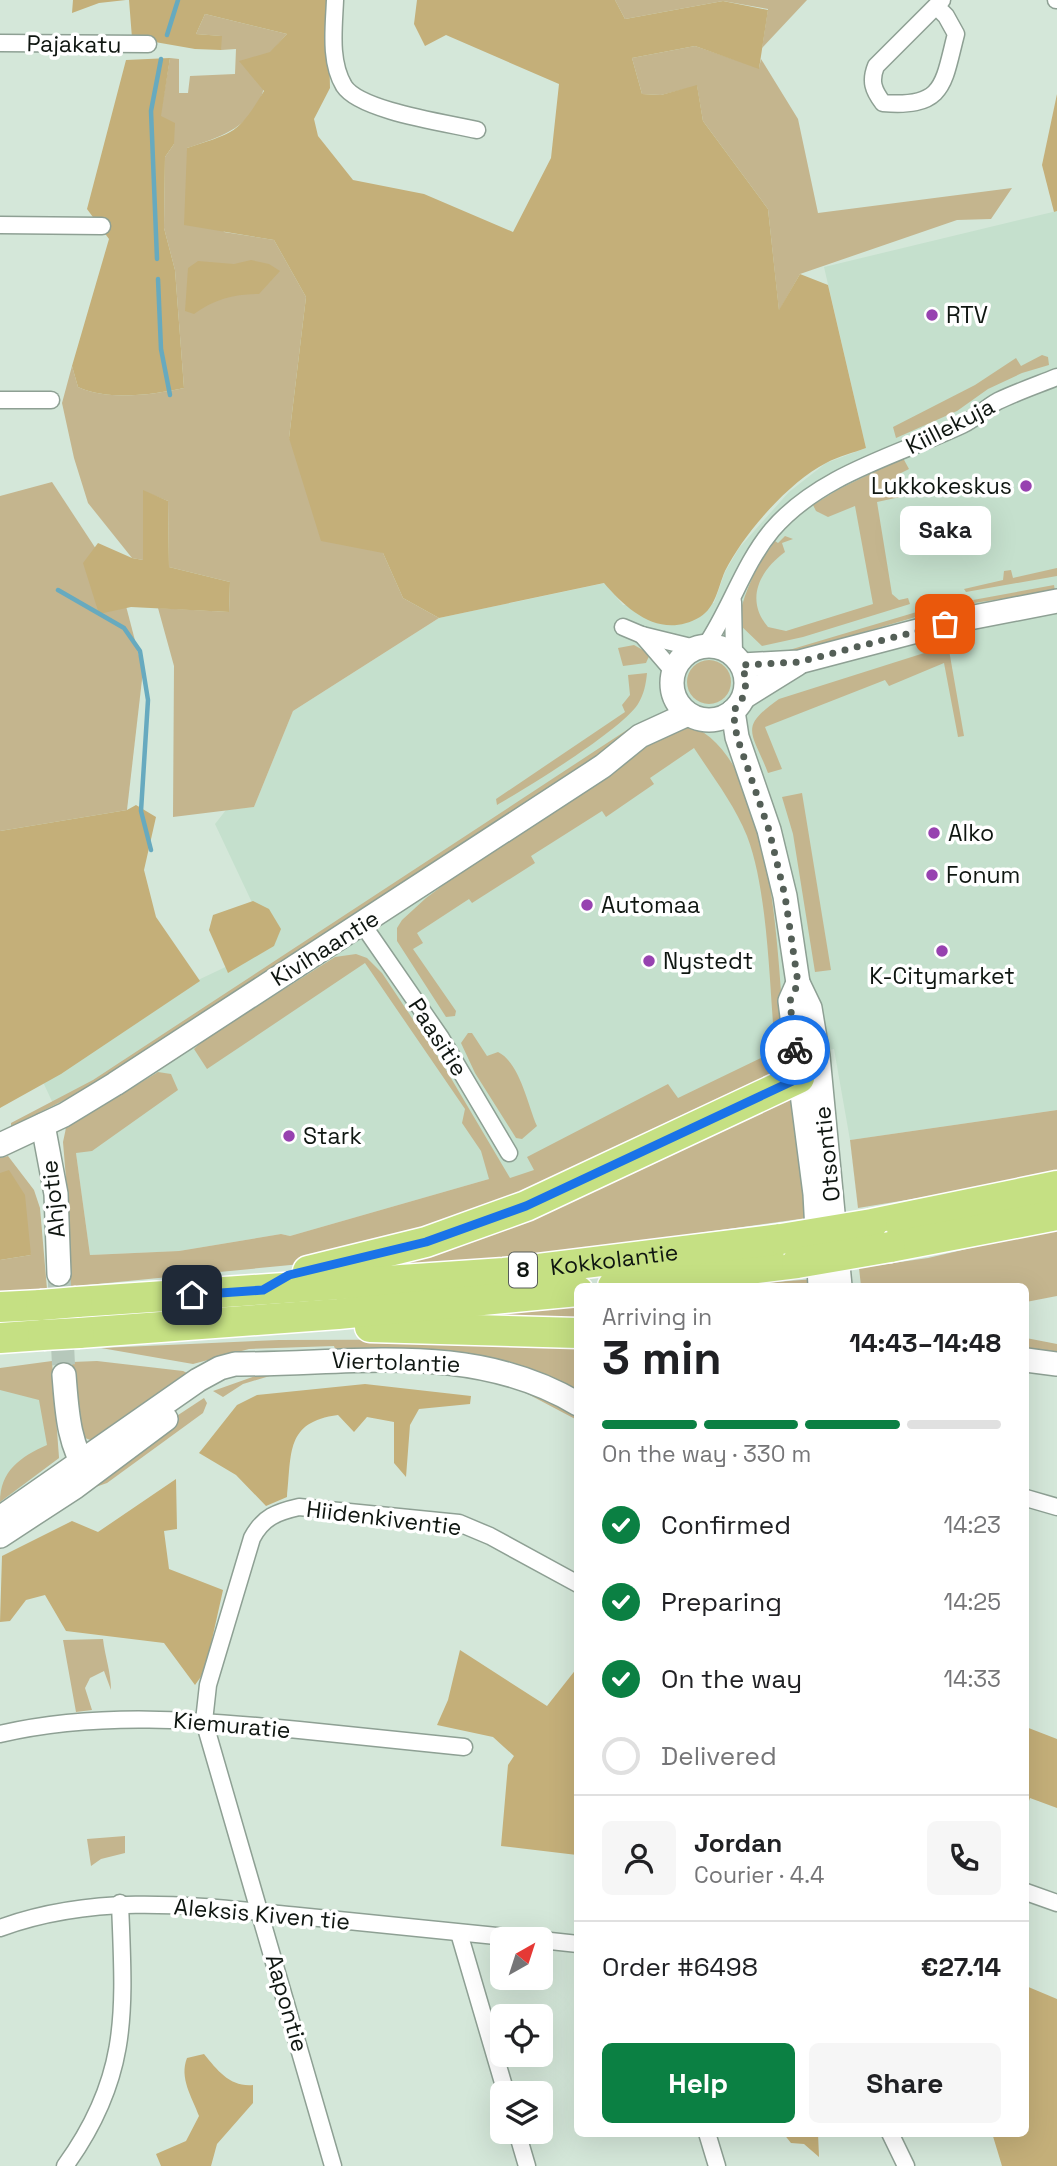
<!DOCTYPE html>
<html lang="en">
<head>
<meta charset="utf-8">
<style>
  :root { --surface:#fff; --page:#f6f6f6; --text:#202124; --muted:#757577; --line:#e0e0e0; --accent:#0b8043 }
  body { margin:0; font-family:"Space Grotesk",sans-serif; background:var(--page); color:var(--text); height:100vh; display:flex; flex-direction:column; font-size:26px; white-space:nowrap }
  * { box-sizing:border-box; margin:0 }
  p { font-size:23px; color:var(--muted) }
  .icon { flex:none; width:38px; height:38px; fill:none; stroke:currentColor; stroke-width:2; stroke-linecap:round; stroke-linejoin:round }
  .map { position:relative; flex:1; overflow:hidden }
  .side { position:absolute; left:574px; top:1283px; width:455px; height:854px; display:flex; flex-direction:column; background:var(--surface); border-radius:10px; box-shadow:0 7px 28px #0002 }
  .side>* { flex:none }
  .needle { width:46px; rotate:39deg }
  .controls { position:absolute; left:490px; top:1927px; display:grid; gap:14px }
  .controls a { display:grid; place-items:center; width:63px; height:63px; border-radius:10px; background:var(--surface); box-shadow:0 7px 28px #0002; font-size:35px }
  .pin { position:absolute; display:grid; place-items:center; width:60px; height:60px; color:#fff; margin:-30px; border-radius:14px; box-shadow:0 4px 10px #0006 }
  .courier { position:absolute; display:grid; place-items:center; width:70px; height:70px; margin:-35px; border:5px solid #1a73e8; border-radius:50%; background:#fff; color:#222; box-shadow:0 2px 9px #0007 }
  .bubble { position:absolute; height:49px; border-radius:10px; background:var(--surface); box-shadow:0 7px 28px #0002; font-size:23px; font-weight:800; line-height:49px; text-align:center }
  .head em { font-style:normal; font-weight:800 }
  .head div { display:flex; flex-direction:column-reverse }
  .head { display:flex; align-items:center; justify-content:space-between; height:119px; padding:0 28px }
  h1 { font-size:46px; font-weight:800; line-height:52px }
  .bar { display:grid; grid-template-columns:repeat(4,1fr); gap:10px 7px; align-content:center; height:84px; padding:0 28px }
  .bar i { height:9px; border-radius:5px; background:var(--line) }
  .bar .active { background:var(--accent) }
  .bar p { grid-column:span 4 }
  .line { display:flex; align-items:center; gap:18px; padding:0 28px; border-top:2px solid var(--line) }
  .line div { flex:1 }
  .round { display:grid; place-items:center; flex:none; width:74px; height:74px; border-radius:10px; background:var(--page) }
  ol { padding:0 28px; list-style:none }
  li { display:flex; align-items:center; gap:21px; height:77px }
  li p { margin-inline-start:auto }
  li .icon { padding:7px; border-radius:50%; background:var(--accent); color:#fff; stroke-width:4 }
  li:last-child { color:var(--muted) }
  li i { width:38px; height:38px; border:4px solid var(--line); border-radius:50% }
  .button { display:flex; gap:14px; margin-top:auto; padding:14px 28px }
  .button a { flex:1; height:80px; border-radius:10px; background:var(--accent); color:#fff; font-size:28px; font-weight:800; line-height:80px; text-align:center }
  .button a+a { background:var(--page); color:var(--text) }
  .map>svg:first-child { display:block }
</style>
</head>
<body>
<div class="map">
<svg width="1057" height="2166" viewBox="0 0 1057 2166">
  <rect width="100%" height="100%" fill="#d4e7d9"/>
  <g fill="#c5e0cd">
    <path d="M1057 211V1110L850 1140 834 1049 790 1056 551 1173 517 1185 489 1179 290 1236 281 1234 179 1251 90 1255 76 1153 43 1082 196 981 272 945 215 824 226 810 254 807 293 711 439 618 605 583 623 605 714 603 725 572 739 548 789 492 826 463 866 448 824 267Z"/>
    <path d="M50 1376 59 1458 0 1503V1378Z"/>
  </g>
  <g fill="#c4b58e">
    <path d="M615 0H807L762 48 768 9 723 1 625 19Z"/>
    <path d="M205 14 287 34C266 56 270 58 264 87 256 126 220 137 187 148L224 232 274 240 306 297 289 438 383 553 403 598 439 618 293 711 254 807 173 817 174 666 158 608 229 612 230 582 169 567 168 501 143 491V560L132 558 88 503 74 458 62 403 72 366 78 387C109 401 151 395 184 388L175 270 164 228 165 157 174 144 160 117 170 58 179 59V93H188L190 76 235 74 236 49 221 50V36L196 34Z"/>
    <path d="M695 46 759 68 761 59 798 119 818 213 1012 188 991 219 957 220 800 274 779 311 768 209 703 121 697 86 661 95 642 94 632 58Z"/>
    <path d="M1042 355 1048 357 1049 365 1022 373 988 389 957 411 896 438 893 427 975 385 1016 358 1021 366Z"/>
    <path d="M903 458 909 469 897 475 900 497 877 502 892 594 899 600 908 598 910 604 803 637 762 646 738 623C744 591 756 567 775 541L778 543 785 536 793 539 782 543 785 552C759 571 745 600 768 627L786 631 873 604 855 506 828 517 816 511 813 505 839 489Z"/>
    <path d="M52 482 121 587 143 671 127 810 0 831V496Z"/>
    <path d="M1057 568V576L966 592 964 589 1003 580 1004 571 1011 570 1013 578Z"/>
    <path d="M1054 585 1055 591 974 603 973 600Z"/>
    <path d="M920 611 919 616 772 659 769 656Z"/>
    <path d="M634 645 650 654 646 663 623 666 618 648Z"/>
    <path d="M940 648 949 650 964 736 958 737 944 663 889 686 885 680 765 727 782 769 768 773C752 731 738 728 779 699Z"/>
    <circle cx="709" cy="682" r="22"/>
    <path d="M647 673C646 684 644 694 638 704 620 731 528 787 497 805L496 799 625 712 622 705 630 695 628 675Z"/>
    <path d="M682 723C779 747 777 975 786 1054L785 1064 777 1076 442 1230 301 1264 67 1287 64 1237 69 1215 63 1142 66 1128 158 1072 171 1074 178 1090 92 1151 76 1153 90 1255 179 1251 281 1234 290 1236 489 1179 481 1151 462 1123 465 1109 365 963 207 1069 194 1049 203 1040 335 957 356 954 367 958 382 973 442 1063 510 1178 534 1170 527 1157 668 1084 678 1098 767 1055 781 1041 779 1029 773 1023C769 969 766 885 747 836 734 804 713 777 694 748L650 778 654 784 606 817 602 811 531 856 535 863 472 903 469 899 417 933 423 943 413 949 456 1011 455 1016 446 1017 397 941V928L402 920 426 898 497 845 671 726Z"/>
    <path d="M633 726 613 747 90 1087 11 1127V1123L93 1080Z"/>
    <path d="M802 793 831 970 815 972 793 834 782 797Z"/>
    <path d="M468 1033H472L487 1056 498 1052C520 1063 527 1103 537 1126L522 1139 516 1138 475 1073 461 1043Z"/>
    <path d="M793 1090 807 1218 534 1256 398 1268Z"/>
    <path d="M1057 1110V1175L858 1208 850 1140Z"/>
    <path d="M8 1156 34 1190 40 1208 47 1289 0 1296V1260L31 1255 0 1173V1158Z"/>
    <path d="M1057 1228V1296L1026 1302V1286H861L859 1268 928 1258Z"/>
    <path d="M815 1279 814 1286H723Z"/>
    <path d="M577 1302V1320H441Z"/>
    <path d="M1026 1338 1057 1344V1353L1026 1348Z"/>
    <path d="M577 1339V1393C503 1348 419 1349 336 1352L334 1346 249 1349 193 1364 101 1348 279 1340Z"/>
    <path d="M52 1361 59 1458 0 1502C0 1471 20 1457 47 1445L39 1400 0 1390V1368Z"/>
    <path d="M97 1361 183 1371 189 1374 93 1441 85 1438 79 1424 72 1362Z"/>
    <path d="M410 1366 488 1375 577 1413V1420L524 1392 487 1380 450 1374 410 1371 273 1375 243 1384 223 1397 213 1391 272 1370Z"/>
    <path d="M204 1398 207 1403 203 1413 107 1483 87 1490 166 1423Z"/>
    <path d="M103 1639C105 1657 111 1672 111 1690L104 1671 90 1678 85 1688 92 1710 76 1712 63 1640Z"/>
    <path d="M125 1836V1853L101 1859 91 1866 87 1839Z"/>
  </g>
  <g fill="#c4af79">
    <path d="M73 0H126L99 3 72 13Z"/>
    <path d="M129 0H328L330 88 314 119 318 136 353 180 424 194 513 232 551 158 559 84 446 35 425 46 414 24 417 0H615L625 19 723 1 768 10 759 69 695 46 632 58 642 94 661 95 697 85 703 121 768 209 779 310 800 274 828 285 866 448C853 453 839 456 826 463 789 482 744 533 725 571 718 587 716 607 700 617 661 640 628 611 604 583L439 618 403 598 383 553 321 541 289 438 306 297 274 240 184 225 187 148C235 132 237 135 264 91L239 61 270 52 287 34 205 14 196 34 222 36 221 50 195 49 132 38Z"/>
    <path d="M170 58 161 116 175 123 174 144 165 157 164 228 175 270 184 388C151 395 109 401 78 387L72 366 109 239 87 209 126 60Z"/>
    <path d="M1057 94V211L1054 212 1042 165Z"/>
    <path d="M251 260 269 264 280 271 259 294C234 294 215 299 194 314L185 311 188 268 198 261 234 264Z"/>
    <path d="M143 490 168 501 169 567 230 582 229 612 131 607 99 614 83 563 98 543 132 558 143 560Z"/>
    <path d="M136 805 156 817 144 870 156 917 200 981 61 1074 0 1108V831L127 810Z"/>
    <path d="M253 901 269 909 281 929 274 946 228 973 209 930 213 915Z"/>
    <path d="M9 1170 25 1195 31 1255 0 1260V1173Z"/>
    <path d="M365 1384 471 1396 470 1404 419 1409 410 1425 406 1477 394 1463V1422L367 1417 354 1432 338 1415C285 1422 292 1453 287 1497L266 1506 236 1475 199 1453 237 1405 257 1395Z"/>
    <path d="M176 1479 177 1529 164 1531 169 1569 223 1590 205 1671 195 1685 164 1643 66 1631 45 1595 26 1600 10 1621 0 1622 2 1556 72 1521 98 1532Z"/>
    <path d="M460 1650 547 1706 577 1668V1855L501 1846 508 1765 514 1756 493 1737 437 1725 448 1700Z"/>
    <path d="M1026 1727 1057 1739V1808L1030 1798 1026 1810Z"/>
    <path d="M1026 1986 1057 1999V2166H1002L992 2133H1026Z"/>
    <path d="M204 2054C218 2071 230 2087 253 2085V2103L217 2144 211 2166H161L156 2154 186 2141 199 2116C192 2097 179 2078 187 2058Z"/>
    <path d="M783 2133H818L819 2157 804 2144 791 2143Z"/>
  </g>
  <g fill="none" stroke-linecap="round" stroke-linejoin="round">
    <g stroke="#67aabf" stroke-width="4.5">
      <path d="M167 35 178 0"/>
      <path d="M157 259 151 111 161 59"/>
      <path d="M158 279 161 349 170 395"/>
      <path d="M58 590 124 628 140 651 148 700 141 811 151 850"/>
    </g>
    <path stroke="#b6c8bb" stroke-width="23" stroke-dasharray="23 11" stroke-linecap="butt" d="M59 1274 64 1375"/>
    <defs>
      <g id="street">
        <path d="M335 0C334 27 329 61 344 86 360 111 447 123 477 130"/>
        <path d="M1056 0H1057"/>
        <path d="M936 6 946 16 956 34C943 84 945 108 883 103 873 90 870 81 876 66L942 0"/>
        <path d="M0 43 148 44"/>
        <path d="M0 225 102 226"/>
        <path d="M0 400H51"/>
        <path d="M733 602 734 654"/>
        <path d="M623 627 642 635 695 648"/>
        <path d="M642 635 673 671"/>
        <path d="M706 645C731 608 743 565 772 530 820 474 898 455 962 425 975 419 985 408 998 401 1017 392 1037 385 1057 377"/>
        <path d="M363 925 441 1038 509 1153"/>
        <path d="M1026 1498 1057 1507"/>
        <path d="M0 1734C100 1711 198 1720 299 1730 354 1736 409 1741 464 1747"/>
        <path d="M1026 1892 1057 1903"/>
        <path d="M0 1928C99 1892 196 1906 299 1916 375 1924 451 1932 526 1939"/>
        <path d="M459 1933 506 2093"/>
        <path d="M541 1940 578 1944"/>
        <path d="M517 2132 527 2166"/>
        <path d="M707 2133 717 2166"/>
        <path d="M890 2133 906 2166"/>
        <path d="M65 2166C131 2075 124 2009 120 1903"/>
        <path d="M333 2166 204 1721 208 1685 252 1538C263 1517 277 1512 299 1507L459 1523 490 1536 578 1584"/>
      </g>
      <g id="secondary">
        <circle cx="709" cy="683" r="37"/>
        <path d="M742 665 799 662 959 620 1057 601"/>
        <path d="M744 697 797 664"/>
        <path d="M733 711 737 737 769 830 785 896 798 983 810 1008 818 1056 840 1286"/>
        <path d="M798 983 790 1001 815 1194 820 1286"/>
        <path d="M43 1125 56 1194 59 1274"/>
        <path d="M0 1145 64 1115 115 1084 603 766 640 736 688 714"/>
        <path d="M1026 1360 1057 1364"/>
        <path d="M64 1375C67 1411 68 1444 89 1475"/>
        <path d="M0 1518 198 1380 220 1368 235 1364C352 1365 470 1340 578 1404"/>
        <path d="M0 1536 75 1487 166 1419"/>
      </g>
      <g id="highway">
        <path d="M872 1224 1057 1186"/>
        <path d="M890 1247 1057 1215"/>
        <path d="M308 1271 426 1242 526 1206 799 1078"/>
        <path d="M613 1286 797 1263"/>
        <path id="s1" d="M77 1302 504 1273 781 1239"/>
        <path d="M0 1307 41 1305"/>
        <path d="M370 1327 578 1333"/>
        <path d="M79 1333 338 1314 578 1291"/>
        <path d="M0 1338 43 1335"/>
      </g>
    </defs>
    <use href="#street" stroke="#8ea094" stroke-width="19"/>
    <use href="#secondary" stroke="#8ea094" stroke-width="26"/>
    <use href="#highway" stroke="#fff" stroke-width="33"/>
    <use href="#street" stroke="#fff" stroke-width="16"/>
    <use href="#secondary" stroke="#fff" stroke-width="23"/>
    <use href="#highway" stroke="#c5e083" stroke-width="30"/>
    <defs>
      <g id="highway-bridge">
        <path d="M781 1239 872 1224"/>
        <path d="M797 1263 890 1247"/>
        <path d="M41 1305 77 1302"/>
        <path d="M43 1335 79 1333"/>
      </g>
    </defs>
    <use href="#highway-bridge" stroke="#fff" stroke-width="33" stroke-linecap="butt"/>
    <use href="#highway-bridge" stroke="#c5e083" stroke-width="30"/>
  </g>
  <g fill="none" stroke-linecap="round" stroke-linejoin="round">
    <path stroke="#545f57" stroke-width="7" stroke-dasharray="0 12.6" d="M795 1050 790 1001 798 983 785 896 769 830 737 737 733 711C747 697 748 683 742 665L799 662 945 624"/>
    <path stroke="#1a73e8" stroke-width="9" d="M192 1295 263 1290 289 1275 426 1242 526 1206 799 1078 795 1050"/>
  </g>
  <g fill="#9742b0" stroke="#fff" stroke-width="2.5">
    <circle cx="932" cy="315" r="7"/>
    <circle cx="1026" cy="486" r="7"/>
    <circle cx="934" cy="833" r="7"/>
    <circle cx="932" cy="875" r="7"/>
    <circle cx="587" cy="905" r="7"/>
    <circle cx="942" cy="951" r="7"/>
    <circle cx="649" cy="961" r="7"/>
    <circle cx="289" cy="1136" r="7"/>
  </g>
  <g text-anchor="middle" stroke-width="7" stroke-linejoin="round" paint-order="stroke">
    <rect fill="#fff" stroke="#575c58" stroke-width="2" x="509" y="1252.5" width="28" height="35" rx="5"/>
    <g font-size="21" font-weight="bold" fill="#0f1611">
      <text x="523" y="1277">8</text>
    </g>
    <g font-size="23" fill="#0f1611" stroke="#fff">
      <text transform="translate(74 44) rotate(1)" y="8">Pajakatu</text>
      <text transform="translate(950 426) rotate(-27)" y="8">Kiillekuja</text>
      <text transform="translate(325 948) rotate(-32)" y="8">Kivihaantie</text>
      <text transform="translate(438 1037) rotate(57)" y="8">Paasitie</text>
      <text transform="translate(827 1154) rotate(-96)" y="8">Otsontie</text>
      <text transform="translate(53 1199) rotate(-96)" y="8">Ahjotie</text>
      <text dy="8" stroke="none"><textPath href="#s1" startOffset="539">Kokkolantie</textPath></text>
      <text transform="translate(396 1362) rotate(2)" y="8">Viertolantie</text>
      <text transform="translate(384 1518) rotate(7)" y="8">Hiidenkiventie</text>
      <text transform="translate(232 1725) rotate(5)" y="8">Kiemuratie</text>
      <text transform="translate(262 1914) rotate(5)" y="8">Aleksis Kiven tie</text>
      <text transform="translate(287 2003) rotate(74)" y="8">Aapontie</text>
    </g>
    <g font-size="23" fill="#0f1611" stroke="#fff" text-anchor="start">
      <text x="946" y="323">RTV</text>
      <text x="1012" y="494" text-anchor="end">Lukkokeskus</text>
      <text x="948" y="841">Alko</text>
      <text x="946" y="883">Fonum</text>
      <text x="601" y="913">Automaa</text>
      <text x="663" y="969">Nystedt</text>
      <text x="942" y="984" text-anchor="middle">K-Citymarket</text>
      <text x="303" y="1144">Stark</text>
    </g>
  </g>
</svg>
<div class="controls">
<a><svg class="needle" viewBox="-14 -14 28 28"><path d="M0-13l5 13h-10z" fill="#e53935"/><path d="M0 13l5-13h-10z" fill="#757577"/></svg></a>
<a><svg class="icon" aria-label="locate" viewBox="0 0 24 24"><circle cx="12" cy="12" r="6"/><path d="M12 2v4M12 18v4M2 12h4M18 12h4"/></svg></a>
<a><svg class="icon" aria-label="layers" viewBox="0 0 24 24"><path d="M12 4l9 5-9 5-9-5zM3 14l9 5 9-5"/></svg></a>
</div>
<div class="pin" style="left:945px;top:624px;background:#ea580c"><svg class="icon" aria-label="bag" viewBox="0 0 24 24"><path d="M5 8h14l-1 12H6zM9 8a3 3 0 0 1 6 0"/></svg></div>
<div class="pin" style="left:192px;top:1295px;background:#1f2937"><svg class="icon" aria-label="home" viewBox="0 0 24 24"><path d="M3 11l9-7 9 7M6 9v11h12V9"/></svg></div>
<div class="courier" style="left:795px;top:1050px"><svg class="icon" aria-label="bike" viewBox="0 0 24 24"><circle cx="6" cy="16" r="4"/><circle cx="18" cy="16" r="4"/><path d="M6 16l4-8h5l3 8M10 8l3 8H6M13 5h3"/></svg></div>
<div class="bubble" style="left:900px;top:506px;width:91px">Saka</div>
<section class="side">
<div class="head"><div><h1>3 min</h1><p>Arriving in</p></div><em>14:43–14:48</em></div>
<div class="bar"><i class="active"></i><i class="active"></i><i class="active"></i><i></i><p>On the way · 330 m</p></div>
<ol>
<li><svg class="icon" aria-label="check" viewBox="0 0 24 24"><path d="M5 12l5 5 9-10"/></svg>Confirmed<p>14:23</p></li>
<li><svg class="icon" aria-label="check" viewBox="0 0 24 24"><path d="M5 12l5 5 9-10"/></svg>Preparing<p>14:25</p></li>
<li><svg class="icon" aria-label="check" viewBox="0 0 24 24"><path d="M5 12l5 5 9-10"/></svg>On the way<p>14:33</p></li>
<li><i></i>Delivered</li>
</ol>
<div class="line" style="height:126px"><a class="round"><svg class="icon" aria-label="person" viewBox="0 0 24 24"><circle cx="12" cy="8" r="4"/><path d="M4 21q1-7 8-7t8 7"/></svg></a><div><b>Jordan</b><p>Courier · 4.4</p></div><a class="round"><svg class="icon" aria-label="phone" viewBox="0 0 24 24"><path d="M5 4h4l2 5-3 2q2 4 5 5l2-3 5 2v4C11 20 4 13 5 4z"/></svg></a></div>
<div class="line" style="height:91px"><div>Order #6498</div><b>€27.14</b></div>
<div class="button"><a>Help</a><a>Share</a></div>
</section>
</div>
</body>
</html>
